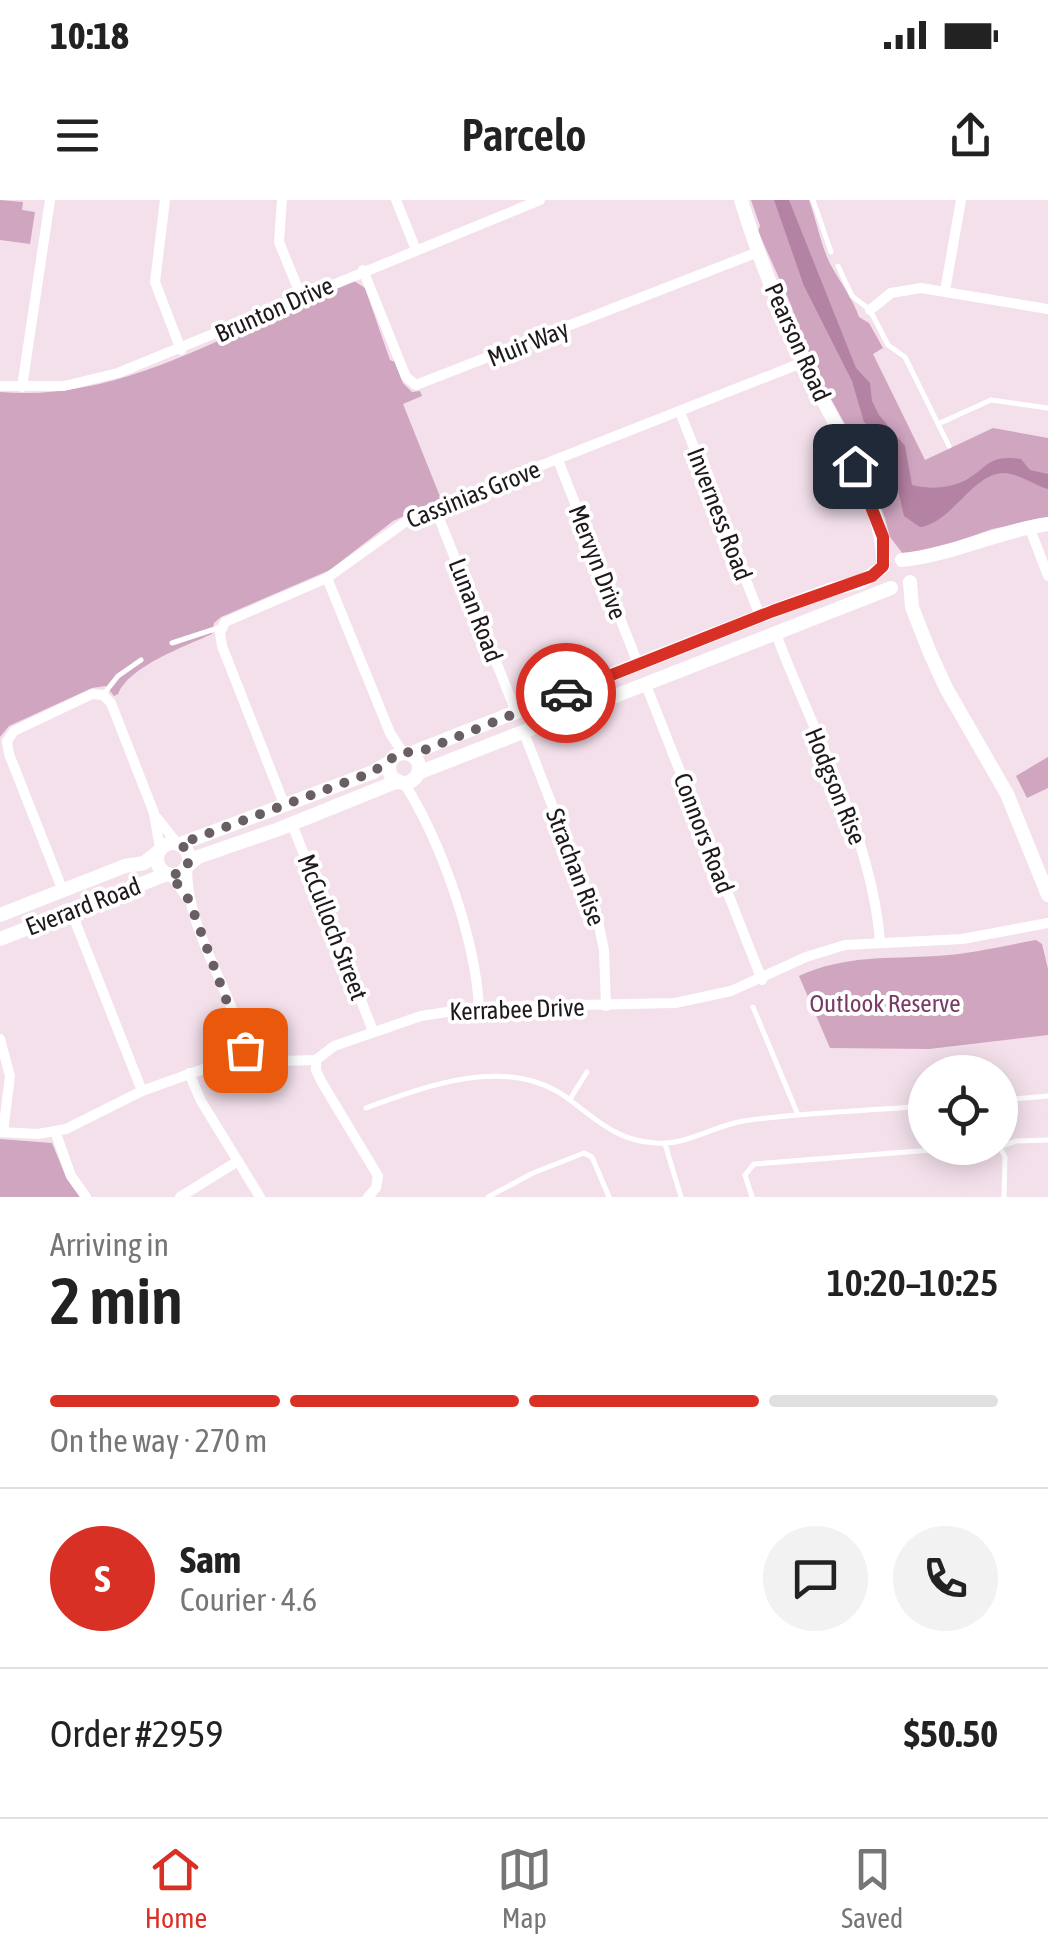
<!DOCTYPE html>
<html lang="en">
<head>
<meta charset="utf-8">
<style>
  :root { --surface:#fff; --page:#f2f2f2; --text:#222; --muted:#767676; --line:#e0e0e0; --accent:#d93025 }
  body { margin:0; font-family:"Asap Condensed",sans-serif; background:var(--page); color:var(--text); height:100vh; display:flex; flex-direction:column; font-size:38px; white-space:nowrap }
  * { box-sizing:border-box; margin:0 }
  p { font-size:32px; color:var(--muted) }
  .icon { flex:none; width:55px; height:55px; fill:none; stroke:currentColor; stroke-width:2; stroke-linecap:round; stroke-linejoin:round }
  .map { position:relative; height:997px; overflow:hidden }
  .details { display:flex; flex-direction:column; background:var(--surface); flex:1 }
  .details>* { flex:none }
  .buttons { position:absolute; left:908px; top:855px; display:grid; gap:20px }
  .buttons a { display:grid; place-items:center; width:110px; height:110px; border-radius:50%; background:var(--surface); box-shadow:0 5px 25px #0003; font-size:50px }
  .pin { position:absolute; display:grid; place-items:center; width:85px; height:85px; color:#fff; margin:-42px; border-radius:20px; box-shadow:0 5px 15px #0006 }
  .courier { position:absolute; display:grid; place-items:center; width:100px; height:100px; margin:-50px; border:8px solid #d93025; border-radius:50%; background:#fff; color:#222; box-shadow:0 2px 12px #0007 }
  .summary em { font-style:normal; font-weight:600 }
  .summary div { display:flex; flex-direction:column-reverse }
  .summary { display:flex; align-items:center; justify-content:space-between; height:170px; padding:0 50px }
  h1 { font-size:65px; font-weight:600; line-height:75px }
  .bar { display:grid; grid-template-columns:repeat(4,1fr); gap:15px 10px; align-content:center; height:120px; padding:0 50px }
  .bar i { height:12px; border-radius:8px; background:var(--line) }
  .bar .selected { background:var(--accent) }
  .bar p { grid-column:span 4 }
  .line { display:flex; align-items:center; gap:25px; padding:0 50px; border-top:2px solid var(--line) }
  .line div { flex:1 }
  .round { display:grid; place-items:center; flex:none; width:105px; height:105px; border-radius:52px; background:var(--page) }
  .status { display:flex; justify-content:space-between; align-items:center; height:70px; padding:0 50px; background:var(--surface); direction:ltr }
  .status svg { height:28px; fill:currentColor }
  header { display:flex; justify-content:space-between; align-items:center; height:130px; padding:0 50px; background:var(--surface); font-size:45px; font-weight:600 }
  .tab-bar { display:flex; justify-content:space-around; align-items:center; height:140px; border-top:2px solid var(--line); background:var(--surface); font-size:28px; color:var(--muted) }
  .tab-bar a { display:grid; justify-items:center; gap:5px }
  .tab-bar .selected { color:var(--accent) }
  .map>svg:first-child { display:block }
</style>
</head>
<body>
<div class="status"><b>10:18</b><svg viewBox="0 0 49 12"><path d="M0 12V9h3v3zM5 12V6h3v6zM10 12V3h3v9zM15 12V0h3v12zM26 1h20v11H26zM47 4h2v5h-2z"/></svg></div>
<header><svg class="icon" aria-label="menu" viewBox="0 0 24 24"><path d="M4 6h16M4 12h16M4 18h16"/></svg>Parcelo<svg class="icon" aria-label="share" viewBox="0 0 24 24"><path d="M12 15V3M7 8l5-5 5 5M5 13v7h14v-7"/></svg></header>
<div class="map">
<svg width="1048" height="997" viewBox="0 0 1048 997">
  <rect width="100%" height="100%" fill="#f3e0eb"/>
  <g fill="#cfa5c0">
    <path d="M0 0 23 2 22 10 35 12 30 44 0 40Z"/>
    <path d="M751 0H809C817 22 822 51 833 69 841 83 854 101 859 117L869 123 883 148 873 154 925 260 993 228 1048 238V318L992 329 922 354H903L890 337 885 318 855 242 812 165 791 105 758 31 760 26Z"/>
    <path d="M354 81 365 88 390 160 395 162 403 183 412 192 420 191 422 196 403 204 441 299 393 321 330 370 221 417 214 423 212 434C186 446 129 466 118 494L114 496 106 486 92 488 9 526 0 537V192C128 203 238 124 354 81Z"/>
    <path d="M1048 557V588L1027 598 1016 576Z"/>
    <path d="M1036 740 1042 744 1048 769V835L929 849 830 848 799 776C845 755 887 759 936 756 970 754 1003 746 1036 740Z"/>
    <path d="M0 939 52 943 66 977 80 997H0Z"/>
  </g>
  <path fill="#b482a2" d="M774 0H789L856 168 870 183 872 201 879 215 905 246 912 285C929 289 946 289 962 282 988 270 985 254 1021 259L1030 270 1048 274V289C1035 285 1024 277 1011 274 976 265 954 323 920 327L904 316 888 246 864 222 852 181 804 86Z"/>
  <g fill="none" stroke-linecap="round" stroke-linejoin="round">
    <g stroke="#fff" stroke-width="5">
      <path d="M813 0 831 52"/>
      <path d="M838 66 852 96 870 110 888 145 905 157 949 246"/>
      <path d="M938 224 991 200 1048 208"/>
      <path d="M172 443 221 427"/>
      <path d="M103 495 118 476 141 460"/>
      <path d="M753 807 798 915"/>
      <path d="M570 899 587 872"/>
      <path d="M1000 900 1048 896"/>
      <path d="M366 908C426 886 505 856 563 895 594 917 615 941 655 943 686 946 713 926 743 921 803 912 865 911 925 906"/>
      <path d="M665 944 681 997"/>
      <path d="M1000 947 1005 957 1004 997"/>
      <path d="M1000 947 1016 941 1048 940"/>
      <path d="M488 997 533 973 584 953 592 957 609 997"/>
      <path d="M752 997 745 975 754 964 957 948"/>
    </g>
    <g stroke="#fff" stroke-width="10">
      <path d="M165 0 155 82 181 150"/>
      <path d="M282 0 279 42 301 96"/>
      <path d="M396 0 416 50"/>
      <path d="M363 70 406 177 416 185 758 52"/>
      <path d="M945 91 961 0"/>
      <path d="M870 110 891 93 921 88 1048 109"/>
      <path d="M0 186H64L118 173 540 0"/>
      <path d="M22 187 50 0"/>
      <path d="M680 212 760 416"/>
      <path d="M558 260 638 464"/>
      <path d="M435 308 516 512"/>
      <path d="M1029 326 1048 376"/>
      <path d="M327 378 390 533 403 553"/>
      <path d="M776 434C813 533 872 636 880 742"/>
      <path d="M646 485 762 780"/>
      <path d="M524 533 599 726 604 750 606 806"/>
      <path d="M404 583C441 641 475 738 479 807"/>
      <path d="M284 604 222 446 220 433 225 422 327 378 415 315 804 162"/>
      <path d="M157 618 177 643"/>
      <path d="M292 624 373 831"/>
      <path d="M187 667C186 736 238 794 246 862"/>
      <path d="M170 674 188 699"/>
      <path d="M63 691 9 554 7 541 14 531 92 494 103 495 111 503 154 613 160 649"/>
      <path d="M71 711 142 891"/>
      <path d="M0 839 10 876 3 932"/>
      <path d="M316 860V870L321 881 378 976 376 988 368 997"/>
      <path d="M189 873 201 901 260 997"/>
      <path d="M55 931 71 976 86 997"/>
      <path d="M0 932 38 934 66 929 142 891 206 868 246 862 316 860 334 846 421 816 479 807 675 803 731 791 806 757 845 745 962 739 1048 723"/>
      <path d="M180 997 238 961"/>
    </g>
    <g stroke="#fff" stroke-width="14">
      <path d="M741 0C758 56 781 113 806 166 832 222 886 305 883 366"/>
      <path d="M902 360C952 355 998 331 1048 324"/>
      <path d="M910 382 912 407 930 453 946 488 1007 594 1048 695"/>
      <circle cx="404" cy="568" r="15"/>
      <path d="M409 554 773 411 832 389 861 382 883 367"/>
      <path d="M418 573 891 388"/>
      <circle cx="173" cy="659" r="16"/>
      <path d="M180 644 373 572 390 562"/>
      <path d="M188 665 198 657 279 629 398 581"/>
      <path d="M0 715 125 666 144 663 158 652"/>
      <path d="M0 739 167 674"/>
    </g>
  </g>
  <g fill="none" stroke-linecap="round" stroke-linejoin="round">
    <path stroke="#695e64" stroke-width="10" stroke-dasharray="0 18" d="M245 850 189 700 170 674H180L188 665 187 650 180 644 373 572 399 553 422 551 566 493"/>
    <path stroke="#d93025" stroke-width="12" d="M566 493 773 411 872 376 883 366V337L855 266"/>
  </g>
  <g text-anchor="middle" stroke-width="8" stroke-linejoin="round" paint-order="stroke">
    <g font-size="25" fill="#1f181c" stroke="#fff">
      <text transform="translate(274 109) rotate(-24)" y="9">Brunton Drive</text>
      <text transform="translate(798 142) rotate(66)" y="9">Pearson Road</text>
      <text transform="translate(528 143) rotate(-22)" y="9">Muir Way</text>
      <text transform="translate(473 294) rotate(-22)" y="9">Cassinias Grove</text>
      <text transform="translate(720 314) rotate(69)" y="9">Inverness Road</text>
      <text transform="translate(598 362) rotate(69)" y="9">Mervyn Drive</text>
      <text transform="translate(476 410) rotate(69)" y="9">Lunan Road</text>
      <text transform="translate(836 586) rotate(68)" y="9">Hodgson Rise</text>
      <text transform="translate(704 633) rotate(69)" y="9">Connors Road</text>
      <text transform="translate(576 667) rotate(69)" y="9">Strachan Rise</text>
      <text transform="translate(83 706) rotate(-21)" y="9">Everard Road</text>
      <text transform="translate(333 727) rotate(69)" y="9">McCulloch Street</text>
      <text transform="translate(517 809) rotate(-2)" y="9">Kerrabee Drive</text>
    </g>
    <g font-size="25" fill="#793a66" stroke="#fff">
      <text x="885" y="812">Outlook Reserve</text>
    </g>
  </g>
</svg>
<div class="buttons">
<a><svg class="icon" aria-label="locate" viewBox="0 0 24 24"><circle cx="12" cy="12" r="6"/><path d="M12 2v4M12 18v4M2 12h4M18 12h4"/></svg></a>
</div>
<div class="pin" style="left:245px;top:850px;background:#ea580c"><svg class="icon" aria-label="bag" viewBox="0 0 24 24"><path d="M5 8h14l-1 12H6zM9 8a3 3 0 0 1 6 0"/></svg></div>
<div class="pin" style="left:855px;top:266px;background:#1f2937"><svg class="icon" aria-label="home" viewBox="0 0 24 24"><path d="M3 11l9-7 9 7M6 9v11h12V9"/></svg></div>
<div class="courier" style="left:566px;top:493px"><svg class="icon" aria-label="car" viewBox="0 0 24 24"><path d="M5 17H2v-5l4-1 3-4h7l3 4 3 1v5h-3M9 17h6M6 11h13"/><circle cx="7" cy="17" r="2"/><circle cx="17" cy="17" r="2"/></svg></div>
</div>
<section class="details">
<div class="summary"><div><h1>2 min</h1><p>Arriving in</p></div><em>10:20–10:25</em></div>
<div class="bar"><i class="selected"></i><i class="selected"></i><i class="selected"></i><i></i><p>On the way · 270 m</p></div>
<div class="line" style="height:180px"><b class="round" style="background:var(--accent);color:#fff">S</b><div><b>Sam</b><p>Courier · 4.6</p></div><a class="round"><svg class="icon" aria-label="chat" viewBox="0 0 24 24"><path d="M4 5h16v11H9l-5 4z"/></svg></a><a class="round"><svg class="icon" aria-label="phone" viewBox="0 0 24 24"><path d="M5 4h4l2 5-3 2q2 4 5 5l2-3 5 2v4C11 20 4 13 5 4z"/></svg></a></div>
<div class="line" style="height:130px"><div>Order #2959</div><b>$50.50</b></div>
</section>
<nav class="tab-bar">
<a class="selected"><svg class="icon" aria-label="home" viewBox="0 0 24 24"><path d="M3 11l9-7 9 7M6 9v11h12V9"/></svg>Home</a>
<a><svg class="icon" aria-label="map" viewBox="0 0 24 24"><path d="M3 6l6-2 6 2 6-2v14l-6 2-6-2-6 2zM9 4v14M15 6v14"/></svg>Map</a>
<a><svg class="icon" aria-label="saved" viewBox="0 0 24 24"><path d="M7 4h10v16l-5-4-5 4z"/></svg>Saved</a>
</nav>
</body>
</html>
